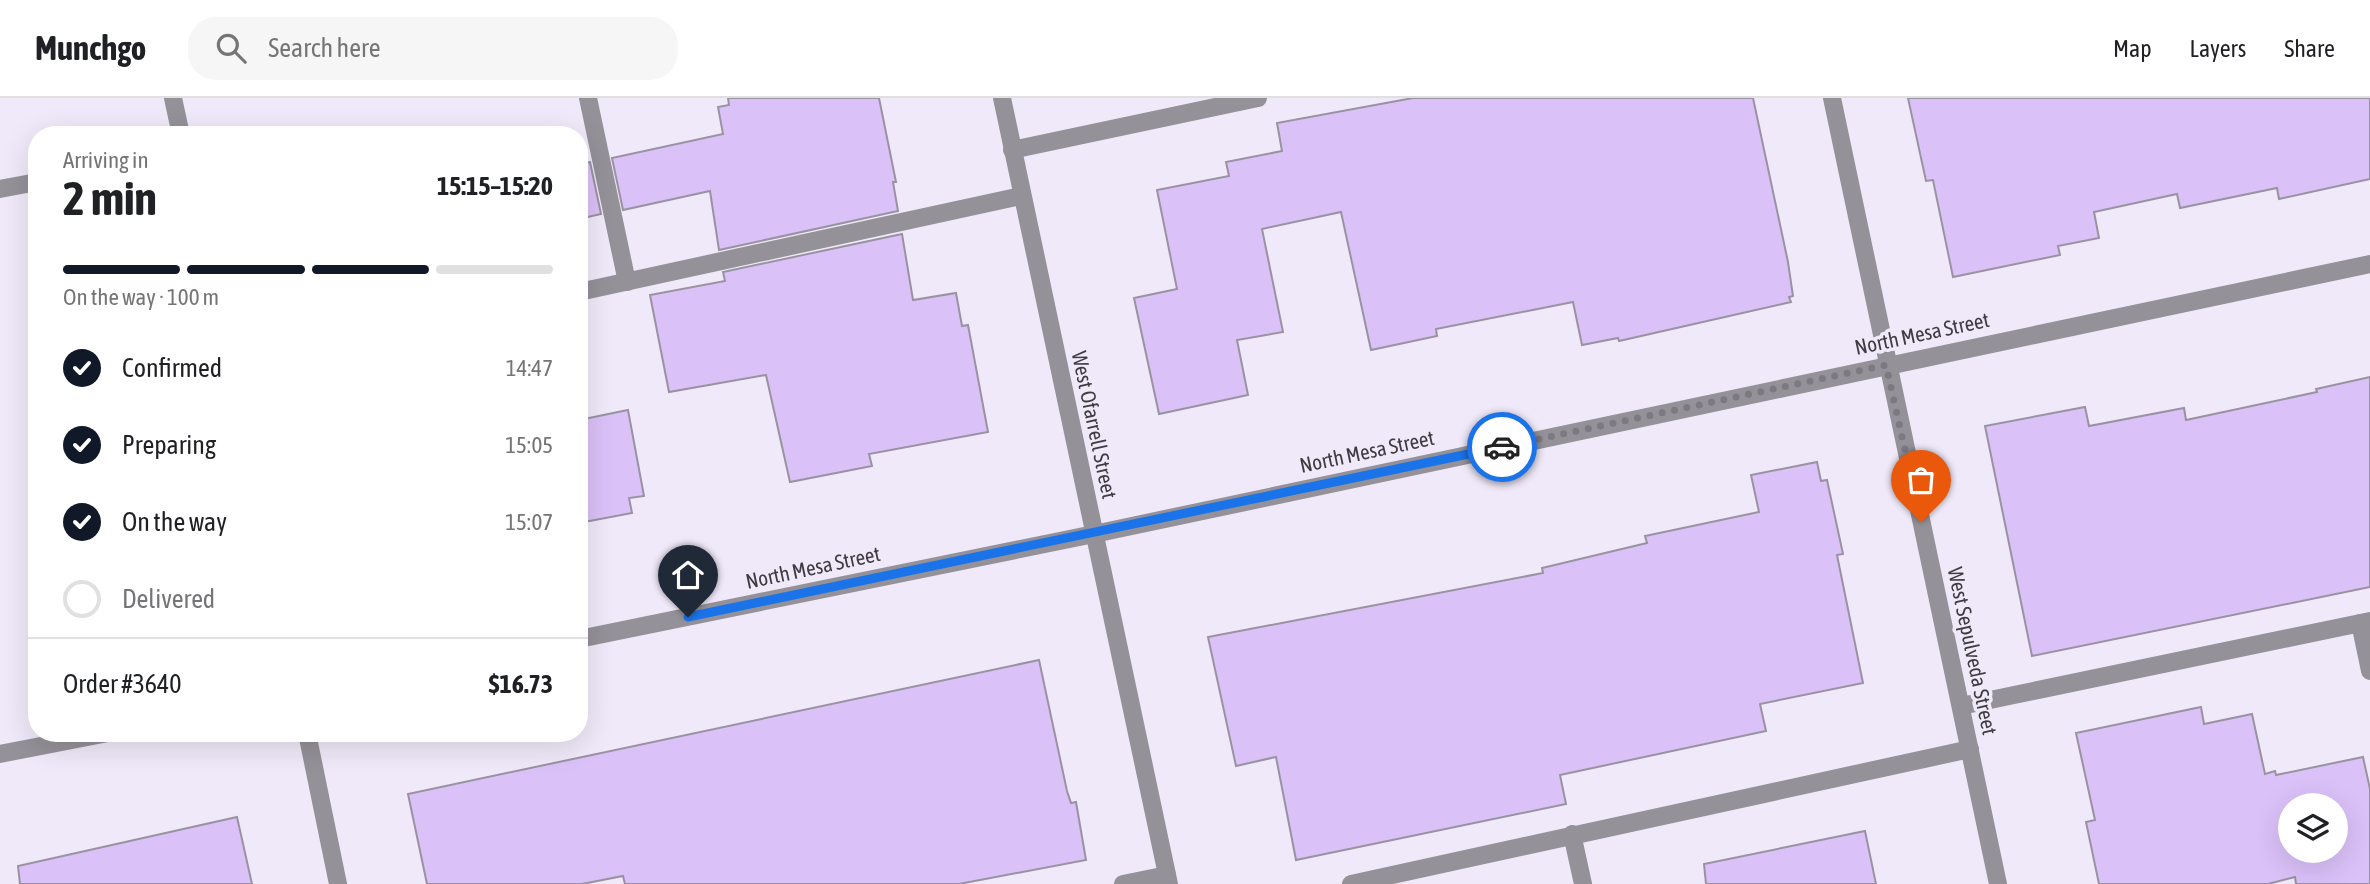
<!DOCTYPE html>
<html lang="en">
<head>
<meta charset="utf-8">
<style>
  :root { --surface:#fff; --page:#f6f6f6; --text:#202124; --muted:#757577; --line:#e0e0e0; --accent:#111827 }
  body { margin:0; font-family:"Asap Condensed",sans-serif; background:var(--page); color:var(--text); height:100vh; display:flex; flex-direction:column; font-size:26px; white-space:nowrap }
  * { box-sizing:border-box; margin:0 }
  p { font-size:23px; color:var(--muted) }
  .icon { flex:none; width:38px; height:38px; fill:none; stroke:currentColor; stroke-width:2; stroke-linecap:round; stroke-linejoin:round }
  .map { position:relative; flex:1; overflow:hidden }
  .side { position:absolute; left:28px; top:28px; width:560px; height:616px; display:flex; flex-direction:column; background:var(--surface); border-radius:28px; box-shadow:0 7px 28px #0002 }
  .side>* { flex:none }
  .controls { position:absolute; left:2278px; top:695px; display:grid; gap:14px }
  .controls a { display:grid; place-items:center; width:70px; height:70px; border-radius:50%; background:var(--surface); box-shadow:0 7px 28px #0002; font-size:35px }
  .pin { position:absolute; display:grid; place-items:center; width:60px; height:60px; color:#fff; margin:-72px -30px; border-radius:50% 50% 50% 0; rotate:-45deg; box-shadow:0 0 7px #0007 }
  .pin .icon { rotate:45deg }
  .courier { position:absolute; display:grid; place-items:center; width:70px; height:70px; margin:-35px; border:5px solid #1a73e8; border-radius:50%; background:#fff; color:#222; box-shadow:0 2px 9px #0007 }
  .headline em { font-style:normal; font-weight:700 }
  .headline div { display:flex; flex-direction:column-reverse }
  .headline { display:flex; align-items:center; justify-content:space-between; height:119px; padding:0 35px }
  h1 { font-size:46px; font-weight:700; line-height:52px }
  .bar { display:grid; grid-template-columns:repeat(4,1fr); gap:10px 7px; align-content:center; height:84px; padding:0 35px }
  .bar i { height:9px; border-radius:5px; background:var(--line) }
  .bar .active { background:var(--accent) }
  .bar p { grid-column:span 4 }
  .line { display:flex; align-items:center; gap:18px; padding:0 35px; border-top:2px solid var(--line) }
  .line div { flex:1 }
  ol { padding:0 35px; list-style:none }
  li { display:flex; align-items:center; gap:21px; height:77px }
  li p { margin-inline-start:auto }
  li .icon { padding:7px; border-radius:50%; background:var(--accent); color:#fff; stroke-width:4 }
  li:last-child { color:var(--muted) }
  li i { width:38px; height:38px; border:4px solid var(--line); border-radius:50% }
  header { display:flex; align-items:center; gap:42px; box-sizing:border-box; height:98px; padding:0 35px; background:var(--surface); border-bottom:2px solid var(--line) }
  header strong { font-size:33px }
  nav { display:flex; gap:38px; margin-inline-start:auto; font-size:24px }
  .search { width:490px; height:63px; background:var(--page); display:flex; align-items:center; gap:18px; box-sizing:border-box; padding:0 24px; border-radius:28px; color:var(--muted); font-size:26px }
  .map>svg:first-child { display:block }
</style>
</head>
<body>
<header>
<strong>Munchgo</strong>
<div class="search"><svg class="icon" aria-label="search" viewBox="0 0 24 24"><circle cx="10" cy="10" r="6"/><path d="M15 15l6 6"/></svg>Search here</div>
<nav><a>Map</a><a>Layers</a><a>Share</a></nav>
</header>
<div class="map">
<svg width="2370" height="786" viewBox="0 0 2370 786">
  <rect width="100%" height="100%" fill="#f0e9f9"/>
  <g fill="#dac1f8" stroke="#9993a1" stroke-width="2" fill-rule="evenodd">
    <path d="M728 0H879L896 84H893L898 113 719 152 710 93 623 112 612 60 723 36 718 9 729 7Z"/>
    <path d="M1413 0H1753L1788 164 1793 198 1789 199 1791 204 1619 243 1618 240 1582 247 1573 204 1436 231 1437 238 1371 252 1341 114 1262 131 1283 234 1237 242 1248 297 1159 316 1134 200 1177 191 1157 92 1229 78 1226 64 1282 53 1277 25Z"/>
    <path d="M1908 0H2370V81L2279 101 2277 90 2180 110 2177 96 2094 114 2099 140 2058 148 2060 157 1953 179 1933 82 1926 83Z"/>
    <path d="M590 64 601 116 579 121V67Z"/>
    <path d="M902 136 913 202 956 195 962 228 968 227 988 334 869 356 872 368 790 384 766 277 669 294 650 197 725 183 723 174Z"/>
    <path d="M2370 279V489L2032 558 1985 328 2085 309 2089 328 2184 310 2186 322 2317 294 2316 291Z"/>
    <path d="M628 312 644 398 629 400 632 415 579 425V322Z"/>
    <path d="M1817 364 1821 383 1827 382 1843 456 1837 457 1863 585 1760 606 1766 633 1560 677 1566 706 1296 762 1276 659 1236 668 1208 539 1543 475 1542 470 1647 445 1645 438 1759 414 1751 377Z"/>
    <path d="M1039 562 1067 693 1071 705 1076 704 1086 762 959 786H625L623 778 582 786H427L408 696Z"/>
    <path d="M2201 609 2204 626 2252 616 2265 676 2275 673 2276 677 2363 659 2370 691V786H2296L2295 779 2268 786H2099L2086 724 2095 722 2076 635ZM2291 707H2336V752H2291Z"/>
    <path d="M237 719 252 786H20L18 768Z"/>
    <path d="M1865 733 1876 786H1706L1704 766Z"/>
  </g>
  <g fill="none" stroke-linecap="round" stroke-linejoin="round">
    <g stroke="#949198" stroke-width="18">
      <path d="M173 0 181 37"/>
      <path d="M588 0 627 184"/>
      <path d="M1002 0 1169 786"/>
      <path d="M1832 0 1998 786"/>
      <path d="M1012 52 1258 0"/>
      <path d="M0 91 37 84"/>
      <path d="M579 194 1021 98"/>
      <path d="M2360 525 2370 573"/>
      <path d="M579 541 1094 436 2370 166"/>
      <path d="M1961 608 2370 523"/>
      <path d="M307 635 338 786"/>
      <path d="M0 656 108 635"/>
      <path d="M1572 736 1583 786"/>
      <path d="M1123 786 1167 777"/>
      <path d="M1351 786 1970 651"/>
    </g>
  </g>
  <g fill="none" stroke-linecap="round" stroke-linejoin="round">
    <path stroke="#7c7982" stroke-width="7" stroke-dasharray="0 12.6" d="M1502 349 1886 267 1921 424"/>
    <path stroke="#1a73e8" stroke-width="9" d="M688 519 1502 349"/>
  </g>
  <g text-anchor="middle" stroke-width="7" stroke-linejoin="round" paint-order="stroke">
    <g font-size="21" fill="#3e3c42" stroke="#f0e9f9">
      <text transform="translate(1922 236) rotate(-12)" y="7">North Mesa Street</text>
      <text transform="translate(1094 327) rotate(78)" y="7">West Ofarrell Street</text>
      <text transform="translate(1367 354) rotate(-12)" y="7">North Mesa Street</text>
      <text transform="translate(813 470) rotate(-12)" y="7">North Mesa Street</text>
      <text transform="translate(1972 553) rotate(78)" y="7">West Sepulveda Street</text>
    </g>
  </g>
</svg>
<div class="controls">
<a><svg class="icon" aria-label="layers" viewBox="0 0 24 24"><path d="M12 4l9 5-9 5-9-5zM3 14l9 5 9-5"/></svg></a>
</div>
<div class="pin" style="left:1921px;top:424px;background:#ea580c"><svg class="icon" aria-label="bag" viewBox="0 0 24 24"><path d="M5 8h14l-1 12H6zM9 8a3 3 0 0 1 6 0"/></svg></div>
<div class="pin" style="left:688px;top:519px;background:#1f2937"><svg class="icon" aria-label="home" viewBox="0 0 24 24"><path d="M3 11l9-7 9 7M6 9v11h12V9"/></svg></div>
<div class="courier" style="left:1502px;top:349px"><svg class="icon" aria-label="car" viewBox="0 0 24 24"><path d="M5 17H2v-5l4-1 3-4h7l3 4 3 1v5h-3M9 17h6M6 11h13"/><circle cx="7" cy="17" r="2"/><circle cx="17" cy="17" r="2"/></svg></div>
<section class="side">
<div class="headline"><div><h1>2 min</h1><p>Arriving in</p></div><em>15:15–15:20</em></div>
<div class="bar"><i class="active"></i><i class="active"></i><i class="active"></i><i></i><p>On the way · 100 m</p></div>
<ol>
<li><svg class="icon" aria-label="check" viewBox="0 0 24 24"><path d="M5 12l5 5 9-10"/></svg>Confirmed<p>14:47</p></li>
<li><svg class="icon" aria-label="check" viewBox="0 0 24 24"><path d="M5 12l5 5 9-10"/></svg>Preparing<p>15:05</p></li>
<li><svg class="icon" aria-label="check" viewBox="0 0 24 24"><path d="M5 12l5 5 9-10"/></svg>On the way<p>15:07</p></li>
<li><i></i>Delivered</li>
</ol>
<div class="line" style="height:91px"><div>Order #3640</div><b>$16.73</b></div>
</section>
</div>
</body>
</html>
